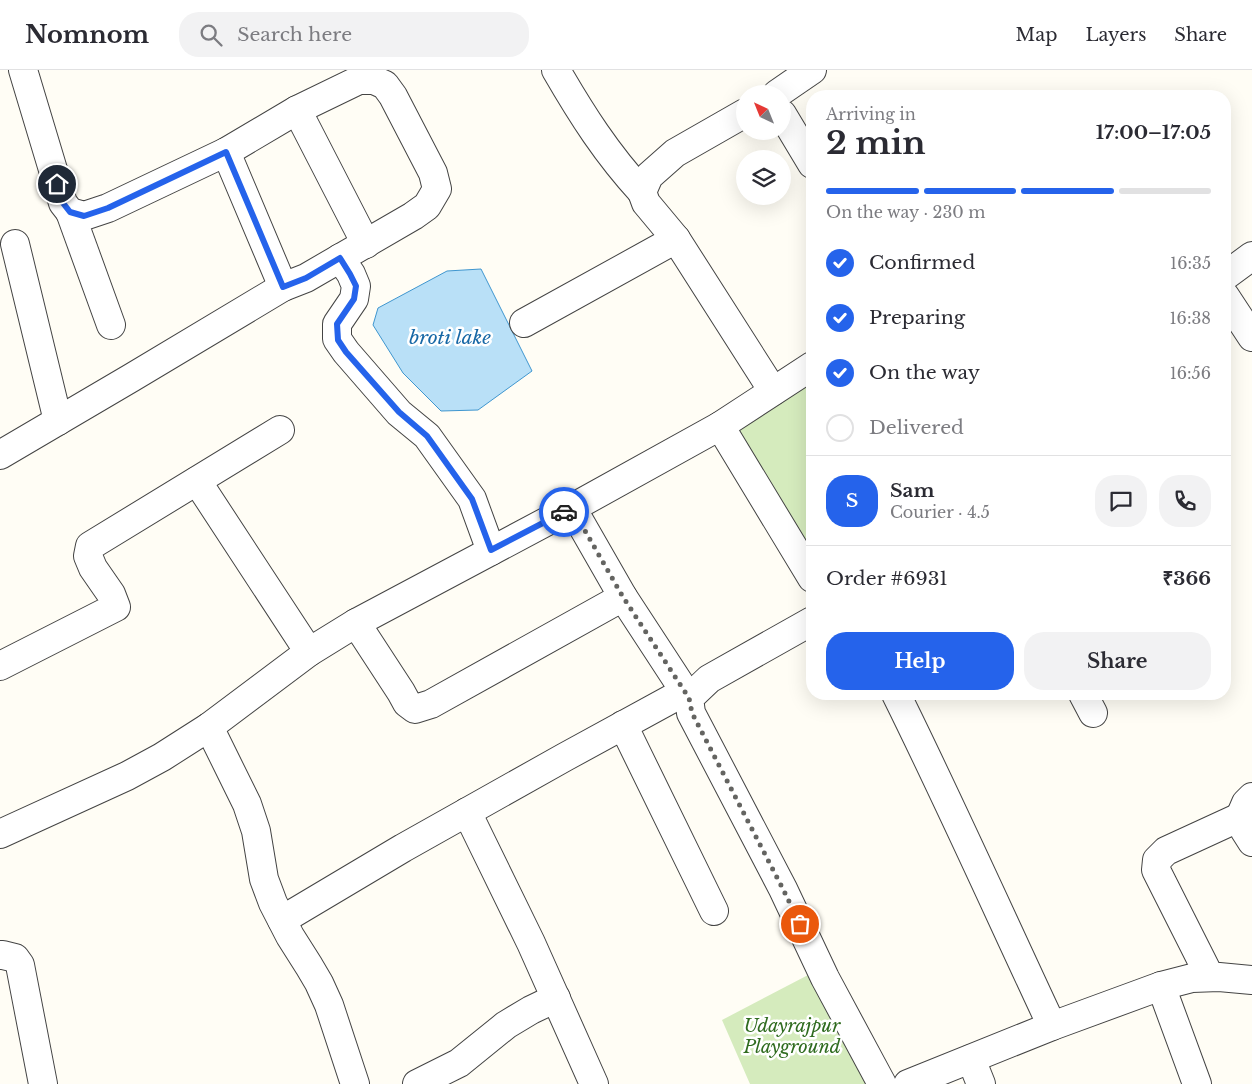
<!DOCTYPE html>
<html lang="en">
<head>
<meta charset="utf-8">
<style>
  :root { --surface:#fff; --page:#f2f2f3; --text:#2b2b33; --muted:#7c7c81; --line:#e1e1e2; --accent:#2563eb }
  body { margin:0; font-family:"Libre Baskerville",serif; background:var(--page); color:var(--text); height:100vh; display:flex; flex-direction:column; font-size:19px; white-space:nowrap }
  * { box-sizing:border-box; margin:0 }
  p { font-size:16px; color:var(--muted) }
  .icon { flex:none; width:28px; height:28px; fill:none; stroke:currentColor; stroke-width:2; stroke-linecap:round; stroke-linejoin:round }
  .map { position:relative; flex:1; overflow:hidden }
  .sheet { position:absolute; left:806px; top:20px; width:425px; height:610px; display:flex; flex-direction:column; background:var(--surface); border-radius:20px; box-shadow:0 5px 20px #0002 }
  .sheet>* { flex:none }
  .needle { width:32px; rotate:317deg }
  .fabs { position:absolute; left:736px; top:15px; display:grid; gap:10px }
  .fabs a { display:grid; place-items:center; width:55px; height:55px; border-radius:50%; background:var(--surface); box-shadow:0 5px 20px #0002; font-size:25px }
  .pin { position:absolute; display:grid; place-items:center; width:42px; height:42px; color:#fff; margin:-21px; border:2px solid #fff; border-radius:50%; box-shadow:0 1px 5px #0007 }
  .courier { position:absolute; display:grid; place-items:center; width:50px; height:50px; margin:-25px; border:4px solid #2563eb; border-radius:50%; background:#fff; color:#222; box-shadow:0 1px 6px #0007 }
  .overview em { font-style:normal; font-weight:700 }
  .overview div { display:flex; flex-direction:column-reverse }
  .overview { display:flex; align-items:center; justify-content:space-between; height:85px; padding:0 20px }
  h1 { font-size:32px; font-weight:700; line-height:38px }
  .bar { display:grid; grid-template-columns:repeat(4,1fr); gap:8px 5px; align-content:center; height:60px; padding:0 20px }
  .bar i { height:6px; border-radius:4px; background:var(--line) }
  .bar .on { background:var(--accent) }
  .bar p { grid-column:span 4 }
  .line { display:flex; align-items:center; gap:12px; padding:0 20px; border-top:1px solid var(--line) }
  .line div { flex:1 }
  .round { display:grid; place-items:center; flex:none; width:52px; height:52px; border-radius:20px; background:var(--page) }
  ol { padding:0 20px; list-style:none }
  li { display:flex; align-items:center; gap:15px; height:55px }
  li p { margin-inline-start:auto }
  li .icon { padding:5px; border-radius:50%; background:var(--accent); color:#fff; stroke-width:4 }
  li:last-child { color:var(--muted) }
  li i { width:28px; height:28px; border:2px solid var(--line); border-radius:50% }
  .cta { display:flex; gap:10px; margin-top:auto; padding:10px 20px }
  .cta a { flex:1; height:58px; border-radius:20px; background:var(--accent); color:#fff; font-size:20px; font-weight:700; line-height:58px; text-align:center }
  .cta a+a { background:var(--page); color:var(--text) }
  header { display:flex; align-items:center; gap:30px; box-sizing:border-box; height:70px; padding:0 25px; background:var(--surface); border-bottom:1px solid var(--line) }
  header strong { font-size:24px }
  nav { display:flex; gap:28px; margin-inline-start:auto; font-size:18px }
  .search { width:350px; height:45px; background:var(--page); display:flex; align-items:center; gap:12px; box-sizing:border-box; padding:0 18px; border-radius:20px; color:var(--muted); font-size:19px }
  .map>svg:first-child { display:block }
</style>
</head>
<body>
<header>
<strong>Nomnom</strong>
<div class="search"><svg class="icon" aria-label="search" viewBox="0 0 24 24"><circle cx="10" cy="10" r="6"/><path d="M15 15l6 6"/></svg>Search here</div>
<nav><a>Map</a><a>Layers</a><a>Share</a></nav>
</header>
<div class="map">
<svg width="1252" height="1014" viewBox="0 0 1252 1014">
  <rect width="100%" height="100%" fill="#fffdf5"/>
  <g fill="#d5ebbd">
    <path d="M812 288V480L724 359Z"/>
    <path d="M810 904 869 1014H750L722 950Z"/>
  </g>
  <path fill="#b9e0f7" stroke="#3f96cf" d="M481 199 532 301 478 340 441 341 403 303 373 255 378 238 447 201Z"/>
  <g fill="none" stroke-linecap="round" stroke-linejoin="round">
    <defs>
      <g id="minor">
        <path d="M556 0C582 45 607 84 642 122"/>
        <path d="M777 24 812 0"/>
        <path d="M297 40 366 174"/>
        <path d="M745 43 675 83 649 106 642 122 646 133 676 169 773 321"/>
        <path d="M782 44 812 94"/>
        <path d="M226 82 283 217"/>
        <path d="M70 142 111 255"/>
        <path d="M15 174 58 351"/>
        <path d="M340 188 351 204 356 216 354 229 337 254V269L346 282 399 343 427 366 472 429 491 481"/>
        <path d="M1225 206 1252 186"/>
        <path d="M1225 226 1252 267"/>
        <path d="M524 253 676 169"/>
        <path d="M720 356 812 508"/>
        <path d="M0 385 131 308 283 217 306 208 413 146 427 136 437 119 433 103 393 26 385 15 374 10H359L297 40 226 82 108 138 84 146 70 142 63 133 23 0"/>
        <path d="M197 411 309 582"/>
        <path d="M572 438 623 527 689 628"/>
        <path d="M812 551 709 609 689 628 691 643 783 819 825 908 882 1014"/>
        <path d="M356 553 401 622 407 633 415 639 431 634 623 527"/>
        <path d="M0 596 116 537 111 524 93 498 88 486 90 476 280 360"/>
        <path d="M896 624C950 733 1000 845 1052 956"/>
        <path d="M1083 624 1093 643"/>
        <path d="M623 655 714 841"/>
        <path d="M209 657 247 734 256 761 264 809 273 833 290 866 309 896 319 913 329 935 355 1014"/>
        <path d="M1252 727 1246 733 1240 747 1245 761 1252 772"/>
        <path d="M467 742 531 873 594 1014"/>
        <path d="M0 764 127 706 162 687 209 657 309 582 356 553 572 438 720 356 812 296"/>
        <path d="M282 850 403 778 565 687 684 622"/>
        <path d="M0 885H3L15 888 20 895 43 1014"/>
        <path d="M1210 907 1156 800 1157 790 1166 781 1240 747"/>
        <path d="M1161 916 1197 1014"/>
        <path d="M971 989 981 1014"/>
        <path d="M417 1014 459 993 506 955 531 940 556 928"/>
        <path d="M908 1014 1052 956 1161 916 1192 908 1219 907 1252 910"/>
      </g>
    </defs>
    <use href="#minor" stroke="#444" stroke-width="30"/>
    <use href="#minor" stroke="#fff" stroke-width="28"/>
  </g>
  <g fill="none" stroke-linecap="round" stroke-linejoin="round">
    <path stroke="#646461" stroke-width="5" stroke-dasharray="0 9" d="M564 442 572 438 623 527 689 628 692 643 783 819 800 854"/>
    <path stroke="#2563eb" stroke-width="6" d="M57 114 63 133 70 142 84 146 108 138 226 82 283 217 306 208 340 188 350 204 356 216 354 229 337 254 338 270 346 282 399 342 427 366 472 429 491 480 564 442"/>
  </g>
  <g text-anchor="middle" stroke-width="5" stroke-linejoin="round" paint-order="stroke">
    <g font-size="18" font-style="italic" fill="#2f6b1f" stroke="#fff">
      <text x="792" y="962">Udayrajpur<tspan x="792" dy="21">Playground</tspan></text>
    </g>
    <g font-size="19" font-style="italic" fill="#1768a6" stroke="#fff">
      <text x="450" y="274">broti lake</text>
    </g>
  </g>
</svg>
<div class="fabs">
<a><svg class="needle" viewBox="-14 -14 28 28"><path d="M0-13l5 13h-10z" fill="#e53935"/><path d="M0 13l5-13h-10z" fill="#7c7c81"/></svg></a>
<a><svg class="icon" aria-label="layers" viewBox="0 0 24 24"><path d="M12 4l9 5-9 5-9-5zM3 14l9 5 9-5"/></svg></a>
</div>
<div class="pin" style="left:800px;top:854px;background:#ea580c"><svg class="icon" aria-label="bag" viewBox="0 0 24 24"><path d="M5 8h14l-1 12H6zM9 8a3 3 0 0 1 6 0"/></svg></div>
<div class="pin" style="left:57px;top:114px;background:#1f2937"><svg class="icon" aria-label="home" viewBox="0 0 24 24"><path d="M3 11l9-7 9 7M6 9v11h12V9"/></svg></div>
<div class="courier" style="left:564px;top:442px"><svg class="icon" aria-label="car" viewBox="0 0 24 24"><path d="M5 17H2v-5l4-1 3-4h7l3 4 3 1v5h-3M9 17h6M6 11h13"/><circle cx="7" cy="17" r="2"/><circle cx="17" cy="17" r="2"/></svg></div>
<section class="sheet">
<div class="overview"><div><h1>2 min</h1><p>Arriving in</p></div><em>17:00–17:05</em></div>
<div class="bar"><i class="on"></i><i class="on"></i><i class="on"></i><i></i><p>On the way · 230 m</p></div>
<ol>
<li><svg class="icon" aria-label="check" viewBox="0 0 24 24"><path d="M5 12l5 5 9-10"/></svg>Confirmed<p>16:35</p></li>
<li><svg class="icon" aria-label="check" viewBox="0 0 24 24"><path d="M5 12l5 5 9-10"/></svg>Preparing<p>16:38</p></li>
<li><svg class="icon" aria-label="check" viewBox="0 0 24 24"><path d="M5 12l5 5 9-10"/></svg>On the way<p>16:56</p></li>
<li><i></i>Delivered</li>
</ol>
<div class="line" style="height:90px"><b class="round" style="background:var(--accent);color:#fff">S</b><div><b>Sam</b><p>Courier · 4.5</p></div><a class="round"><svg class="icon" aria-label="chat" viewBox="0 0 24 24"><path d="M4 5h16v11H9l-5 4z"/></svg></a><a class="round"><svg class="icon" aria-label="phone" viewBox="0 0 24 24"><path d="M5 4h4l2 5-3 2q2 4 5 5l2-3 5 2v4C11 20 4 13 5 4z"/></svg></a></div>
<div class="line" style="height:65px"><div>Order #6931</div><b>₹366</b></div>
<div class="cta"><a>Help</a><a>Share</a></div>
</section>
</div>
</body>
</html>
